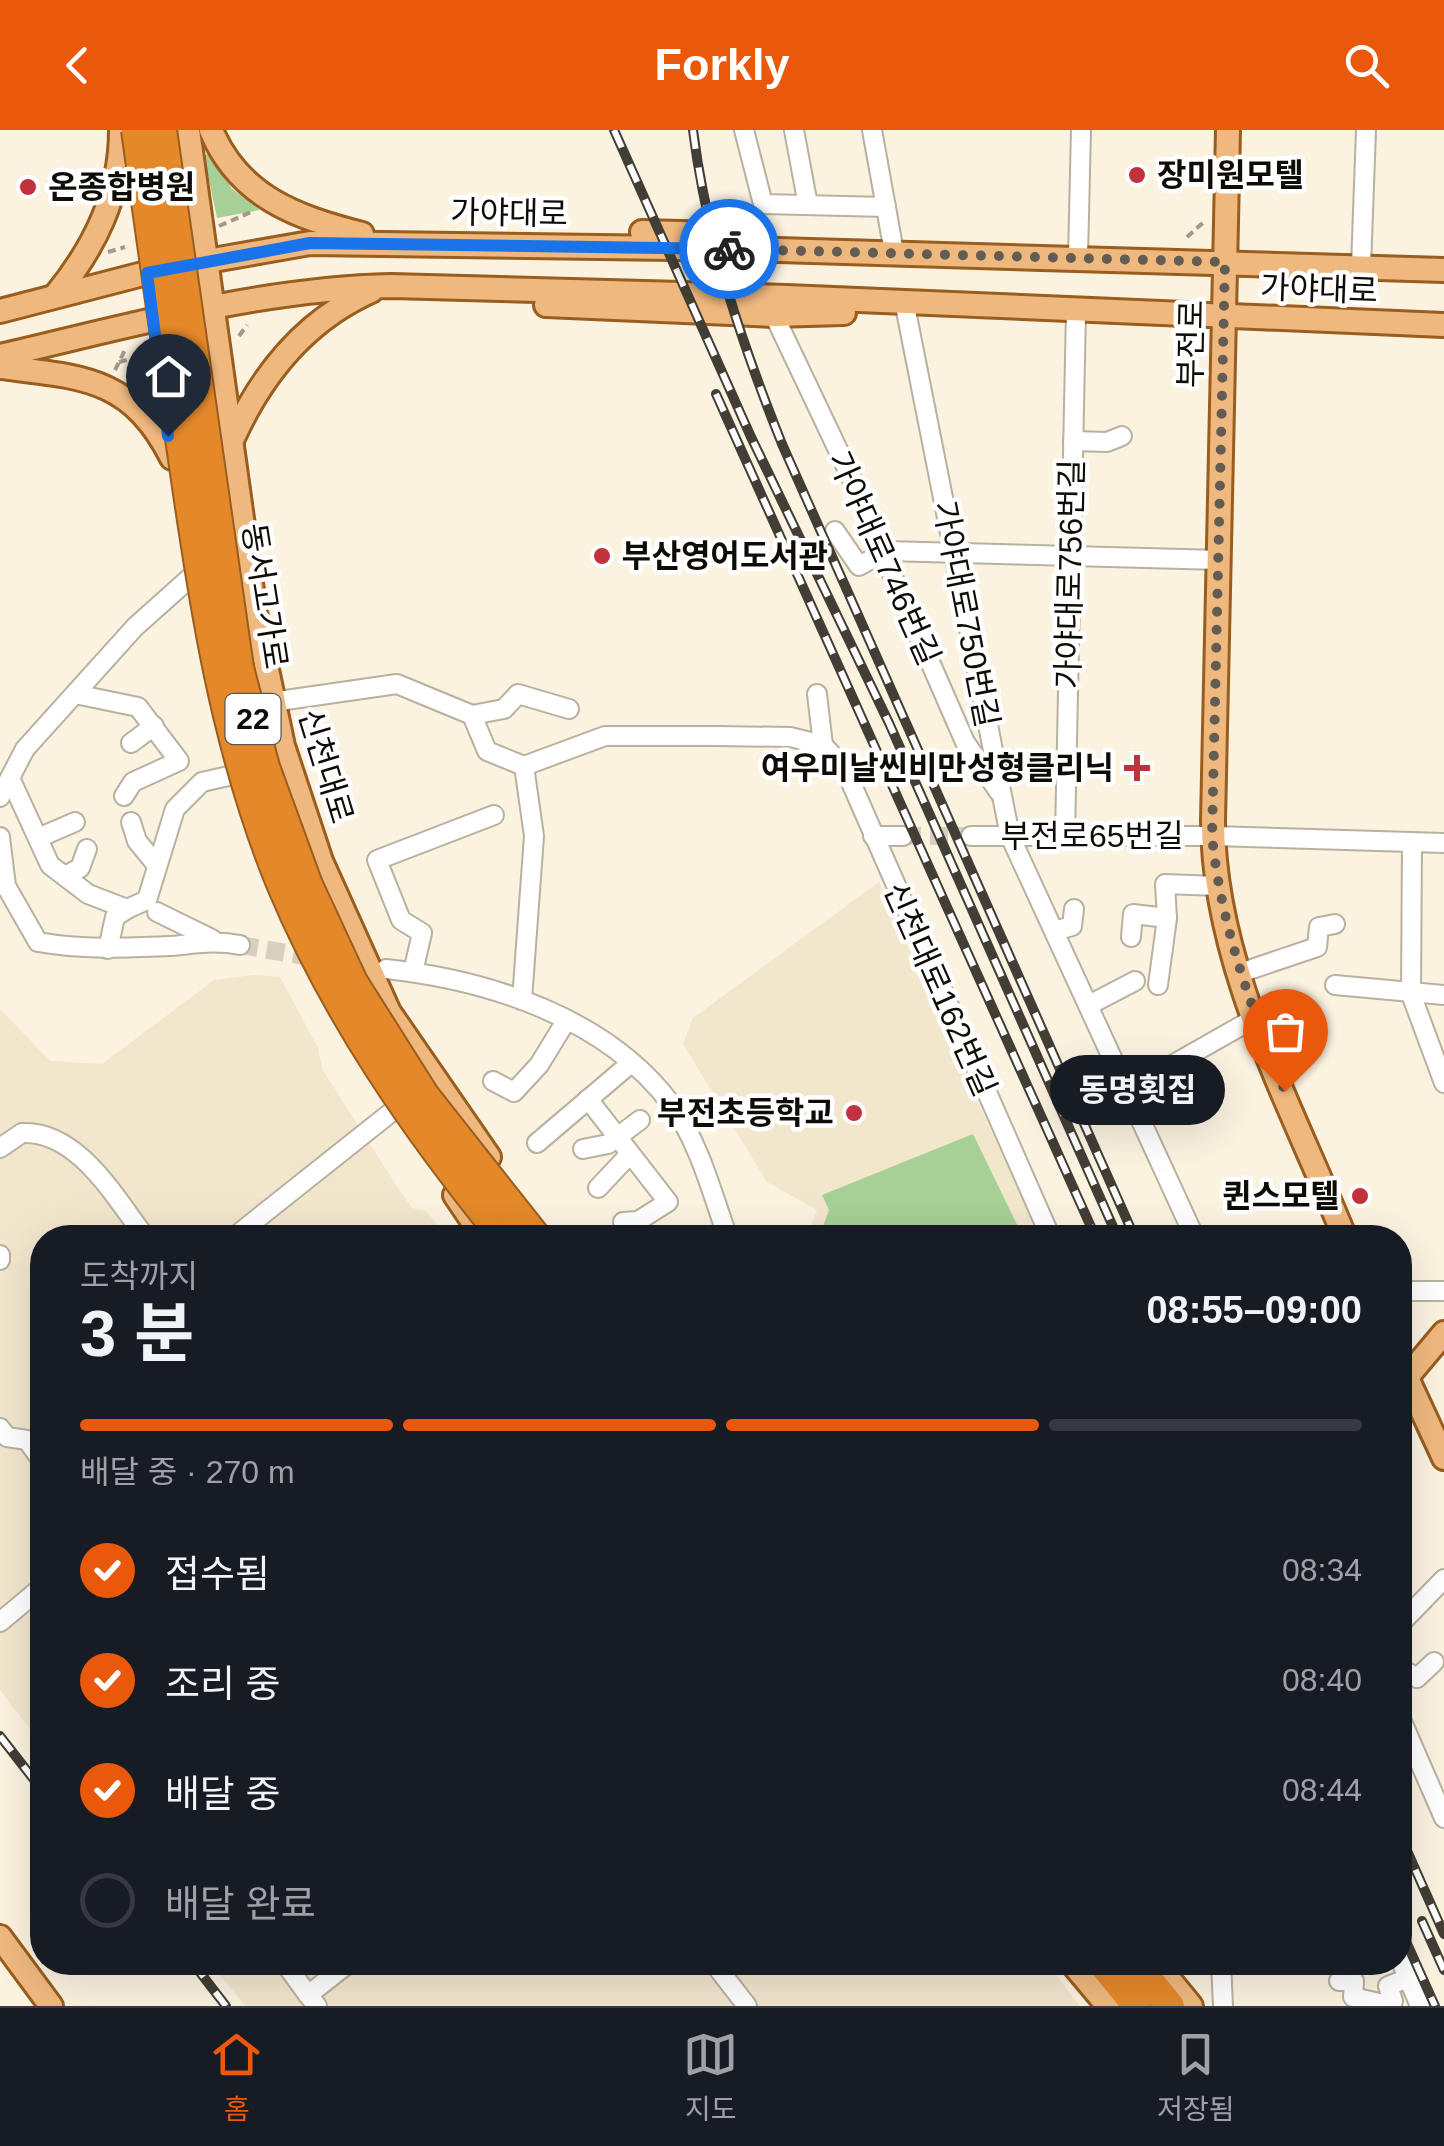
<!DOCTYPE html>
<html lang="ko">
<head>
<meta charset="utf-8">
<style>
  :root { --surface:#171b24; --page:#242831; --text:#f1f3f6; --muted:#9ea1a6; --line:#363941; --accent:#ea580c }
  body { margin:0; font-family:Helvetica,"Noto Sans KR",sans-serif; background:var(--page); color:var(--text); height:100vh; display:flex; flex-direction:column; font-size:38px; white-space:nowrap }
  * { box-sizing:border-box; margin:0 }
  p { font-size:32px; color:var(--muted) }
  .icon { flex:none; width:55px; height:55px; fill:none; stroke:currentColor; stroke-width:2; stroke-linecap:round; stroke-linejoin:round }
  .map { position:relative; flex:1; overflow:hidden }
  .drawer { position:absolute; left:30px; top:1095px; width:1382px; height:750px; display:flex; flex-direction:column; background:var(--surface); border-radius:40px; box-shadow:0 10px 40px #0002 }
  .drawer>* { flex:none }
  .pin { position:absolute; display:grid; place-items:center; width:85px; height:85px; color:#fff; margin:-102px -42px; border-radius:50% 50% 50% 0; rotate:-45deg; box-shadow:0 0 10px #0007 }
  .pin .icon { rotate:45deg }
  .courier { position:absolute; display:grid; place-items:center; width:100px; height:100px; margin:-50px; border:8px solid #1a73e8; border-radius:50%; background:#fff; color:#222; box-shadow:0 2px 12px #0007 }
  .bubble { position:absolute; height:70px; border-radius:35px; background:var(--surface); box-shadow:0 10px 40px #0002; font-size:32px; font-weight:700; line-height:70px; text-align:center }
  .overview em { font-style:normal; font-weight:700 }
  .overview div { display:flex; flex-direction:column-reverse }
  .overview { display:flex; align-items:center; justify-content:space-between; height:170px; padding:0 50px }
  h1 { font-size:65px; font-weight:700; line-height:75px }
  .bar { display:grid; grid-template-columns:repeat(4,1fr); gap:15px 10px; align-content:center; height:120px; padding:0 50px }
  .bar i { height:12px; border-radius:8px; background:var(--line) }
  .bar .selected { background:var(--accent) }
  .bar p { grid-column:span 4 }
  ol { padding:0 50px; list-style:none }
  li { display:flex; align-items:center; gap:30px; height:110px }
  li p { margin-inline-start:auto }
  li .icon { padding:10px; border-radius:50%; background:var(--accent); color:#fff; stroke-width:4 }
  li:last-child { color:var(--muted) }
  li i { width:55px; height:55px; border:5px solid var(--line); border-radius:50% }
  header { display:flex; justify-content:space-between; align-items:center; height:130px; padding:0 50px; background:var(--accent); color:#fff; font-size:45px; font-weight:700 }
  .menu { display:flex; justify-content:space-around; align-items:center; height:140px; border-top:2px solid var(--line); background:var(--surface); font-size:28px; color:var(--muted) }
  .menu a { display:grid; justify-items:center; gap:5px }
  .menu .selected { color:var(--accent) }
  .map>svg:first-child { display:block }
</style>
</head>
<body>
<header><svg class="icon" aria-label="back" viewBox="0 0 24 24"><path d="M15 5l-7 7 7 7"/></svg>Forkly<svg class="icon" aria-label="search" viewBox="0 0 24 24"><circle cx="10" cy="10" r="6"/><path d="M15 15l6 6"/></svg></header>
<div class="map">
<svg width="1444" height="1876" viewBox="0 0 1444 1876">
  <rect width="100%" height="100%" fill="#fbf2e0"/>
  <g fill="#f2e6cd">
    <path d="M879 752 1039 1107H807L817 1080 767 1052 683 914 693 888Z"/>
    <path d="M254 845 280 847 318 918 322 939 396 1055 412 1078 426 1081 448 1107 42 1108V1615L0 1560V879L50 931 102 934 214 850Z"/>
    <path d="M211 1833H1047L1080 1876H245Z"/>
  </g>
  <g fill="#a6d095">
    <path d="M210 22 232 59 260 80 217 88 204 26Z"/>
    <path d="M973 1004 1023 1107H819L829 1080 822 1065Z"/>
  </g>
  <g fill="none" stroke-linecap="round" stroke-linejoin="round">
    <g stroke="#d8d0bf" stroke-width="18" stroke-dasharray="18 9" stroke-linecap="butt">
      <path d="M903 706H971"/>
      <path d="M240 815 322 829"/>
    </g>
    <defs>
      <g id="minor">
        <path d="M744 0 763 74 886 77"/>
        <path d="M794 0 808 75"/>
        <path d="M872 0 894 122"/>
        <path d="M1078 127 1081 0"/>
        <path d="M1361 137 1366 0"/>
        <path d="M906 181 1010 706 1195 1108"/>
        <path d="M774 185 886 421 893 447 965 612 999 662"/>
        <path d="M1073 311 1107 312 1122 306"/>
        <path d="M835 401 859 436 886 421 1220 430"/>
        <path d="M75 564 138 577 179 631 133 652 124 666"/>
        <path d="M817 564 823 615"/>
        <path d="M272 572 397 554 472 585 487 621 524 636 534 706 522 870"/>
        <path d="M472 585 504 579 518 564 569 579"/>
        <path d="M131 613 154 596"/>
        <path d="M524 636 605 606H717L790 607 823 615 845 639 1051 1108"/>
        <path d="M10 648 50 735 88 764 127 779 147 770 175 679 202 652 233 645"/>
        <path d="M0 667 25 619 135 497 192 446"/>
        <path d="M131 692 137 711 155 733"/>
        <path d="M873 706H903"/>
        <path d="M971 706H1213L1444 713"/>
        <path d="M1065 706 1076 182"/>
        <path d="M0 707 6 756 38 812C83 820 125 818 171 816 196 814 214 810 240 815"/>
        <path d="M38 708 75 692"/>
        <path d="M1412 713 1411 864 1444 953"/>
        <path d="M65 746 80 738 87 719"/>
        <path d="M157 782 212 809"/>
        <path d="M1055 801 1072 796 1074 779"/>
        <path d="M1131 807 1133 784 1167 788"/>
        <path d="M108 819 115 787 127 779"/>
        <path d="M386 839C489 850 607 888 671 974 699 1012 712 1063 728 1108"/>
        <path d="M413 842 422 803 401 790 377 730 494 685"/>
        <path d="M1240 843 1317 817 1319 797 1335 794"/>
        <path d="M1158 855 1167 788 1165 754 1218 756"/>
        <path d="M1335 855 1444 865"/>
        <path d="M1089 875 1135 851"/>
        <path d="M493 951 514 962 539 935 566 891"/>
        <path d="M1128 960 1255 888"/>
        <path d="M588 969 668 1072 638 1091 623 1092"/>
        <path d="M537 1013 631 933"/>
        <path d="M0 1018 22 1003C78 1000 116 1069 146 1108"/>
        <path d="M583 1019 608 1014 640 990"/>
        <path d="M598 1058 630 1024"/>
        <path d="M233 1108 394 980"/>
        <path d="M0 1125V1130"/>
        <path d="M1400 1161H1444"/>
        <path d="M0 1298 7 1307 27 1310 42 1331"/>
        <path d="M0 1492 42 1457"/>
        <path d="M1400 1494 1444 1449"/>
        <path d="M1400 1548 1407 1542 1417 1548 1434 1532"/>
        <path d="M1400 1587 1444 1688"/>
        <path d="M1400 1829 1420 1876"/>
        <path d="M284 1832 308 1865"/>
        <path d="M713 1832 747 1876"/>
        <path d="M1221 1832 1223 1876"/>
        <path d="M1339 1851H1354L1353 1867 1379 1873"/>
        <path d="M317 1876 308 1865 350 1832"/>
        <path d="M1379 1876 1393 1871 1388 1856 1408 1848"/>
      </g>
      <g id="major">
        <path d="M188 0 255 482 283 616 321 731 389 882 489 1027"/>
        <path d="M211 0C239 67 296 87 362 104"/>
        <path d="M1228 0 1213 691C1213 835 1292 977 1345 1108"/>
        <path d="M642 102 720 104"/>
        <path d="M55 166C95 117 121 64 121 0"/>
        <path d="M546 175 774 185 844 183"/>
        <path d="M0 181 162 139 310 113 745 119 1444 140"/>
        <path d="M0 226C129 196 258 159 391 156L787 167 1444 195"/>
        <path d="M0 237C82 247 131 247 172 328"/>
        <path d="M233 308C262 244 306 190 371 161"/>
        <path d="M455 1065 484 1108"/>
        <path d="M1400 1233 1444 1328"/>
        <path d="M1407 1247 1444 1203"/>
        <path d="M0 1807 51 1876"/>
        <path d="M1071 1832 1108 1876"/>
        <path d="M1155 1832 1191 1876"/>
      </g>
      <g id="highway">
        <path d="M1101 1832 1137 1876"/>
        <path d="M1134 1832 1170 1876"/>
      </g>
    </defs>
    <use href="#minor" stroke="#b9b1a0" stroke-width="22"/>
    <use href="#major" stroke="#995d1e" stroke-width="28"/>
    <use href="#highway" stroke="#995d1e" stroke-width="32"/>
    <g stroke="#a0998c" stroke-width="4" stroke-dasharray="8 5" stroke-linecap="butt">
      <path d="M219 96 251 82"/>
      <path d="M1187 107 1206 90"/>
      <path d="M108 122 125 117"/>
      <path d="M239 206 247 195"/>
      <path d="M119 232 142 226"/>
      <path d="M115 240 126 218"/>
    </g>
    <use href="#minor" stroke="#fff" stroke-width="18"/>
    <use href="#major" stroke="#efb87f" stroke-width="22"/>
    <use href="#highway" stroke="#e4882a" stroke-width="28"/>
    <defs>
      <g id="rail">
        <path d="M614 0 751 307 889 593 1118 1108"/>
        <path d="M693 0C707 111 741 211 782 314L1135 1108"/>
        <path d="M716 264 1096 1108"/>
        <path d="M0 1606 42 1660"/>
        <path d="M1400 1705 1444 1804"/>
        <path d="M1422 1791 1444 1840"/>
        <path d="M1400 1798 1435 1876"/>
        <path d="M192 1832 226 1876"/>
      </g>
    </defs>
    <use href="#rail" stroke="#423e36" stroke-width="10"/>
    <use href="#rail" stroke="#fff" stroke-width="6" stroke-dasharray="19" stroke-linecap="butt"/>
    <defs>
      <g id="highway-bridge">
        <path d="M136 0C151 107 166 215 182 322 203 470 225 618 282 756 336 885 416 1000 504 1108"/>
        <path d="M162 0 239 538 265 637 308 755 353 852 425 966 537 1108"/>
      </g>
    </defs>
    <use href="#highway-bridge" stroke="#995d1e" stroke-width="32" stroke-linecap="butt"/>
    <use href="#highway-bridge" stroke="#e4882a" stroke-width="28"/>
  </g>
  <g fill="none" stroke-linecap="round" stroke-linejoin="round">
    <path stroke="#625c53" stroke-width="10" stroke-dasharray="0 18" d="M729 119 1225 132 1212 706C1221 796 1251 878 1285 961"/>
    <path stroke="#1a73e8" stroke-width="12" d="M168 306 147 143 310 113 729 119"/>
  </g>
  <g fill="#c2323d" stroke="#fff" stroke-width="4">
    <circle cx="1137" cy="45" r="10"/>
    <circle cx="28" cy="57" r="10"/>
    <circle cx="602" cy="426" r="10"/>
    <path d="M1132 623h10v10h10v10h-10v10h-10v-10h-10v-10h10z"/>
    <circle cx="854" cy="983" r="10"/>
    <circle cx="1360" cy="1066" r="10"/>
  </g>
  <g text-anchor="middle" stroke-width="9" stroke-linejoin="round" paint-order="stroke">
    <rect fill="#fff" stroke="#575551" stroke-width="2.5" x="225.5" y="564" width="55" height="50" rx="8"/>
    <g font-size="30" font-weight="bold" fill="#0f0c07">
      <text x="253" y="599">22</text>
    </g>
    <g font-size="32" font-weight="bold" fill="#0f0c07" stroke="#fff" text-anchor="start">
      <text x="1157" y="56">장미원모텔</text>
      <text x="48" y="68">온종합병원</text>
      <text x="622" y="437">부산영어도서관</text>
      <text x="1114" y="649" text-anchor="end">여우미날씬비만성형클리닉</text>
      <text x="834" y="994" text-anchor="end">부전초등학교</text>
      <text x="1340" y="1077" text-anchor="end">퀸스모텔</text>
    </g>
    <g font-size="32" fill="#0f0c07" stroke="#fff">
      <text transform="translate(509 83) rotate(1)" y="11">가야대로</text>
      <text transform="translate(1319 159) rotate(2)" y="11">가야대로</text>
      <text transform="translate(1191 214) rotate(-89)" y="11">부전로</text>
      <text transform="translate(884 428) rotate(66)" y="11">가야대로746번길</text>
      <text transform="translate(1070 444) rotate(-89)" y="11">가야대로756번길</text>
      <text transform="translate(265 466) rotate(81)" y="11">동서고가로</text>
      <text transform="translate(966 484) rotate(79)" y="11">가야대로750번길</text>
      <text transform="translate(326 636) rotate(73)" y="11">신천대로</text>
      <text x="1092" y="717">부전로65번길</text>
      <text transform="translate(940 859) rotate(66)" y="11">신천대로162번길</text>
    </g>
  </g>
</svg>
<div class="pin" style="left:1285px;top:961px;background:#ea580c"><svg class="icon" aria-label="bag" viewBox="0 0 24 24"><path d="M5 8h14l-1 12H6zM9 8a3 3 0 0 1 6 0"/></svg></div>
<div class="pin" style="left:168px;top:306px;background:#1f2937"><svg class="icon" aria-label="home" viewBox="0 0 24 24"><path d="M3 11l9-7 9 7M6 9v11h12V9"/></svg></div>
<div class="courier" style="left:729px;top:119px"><svg class="icon" aria-label="bike" viewBox="0 0 24 24"><circle cx="6" cy="16" r="4"/><circle cx="18" cy="16" r="4"/><path d="M6 16l4-8h5l3 8M10 8l3 8H6M13 5h3"/></svg></div>
<div class="bubble" style="left:1050px;top:925px;width:175px">동명횟집</div>
<section class="drawer">
<div class="overview"><div><h1>3 분</h1><p>도착까지</p></div><em>08:55–09:00</em></div>
<div class="bar"><i class="selected"></i><i class="selected"></i><i class="selected"></i><i></i><p>배달 중 · 270 m</p></div>
<ol>
<li><svg class="icon" aria-label="check" viewBox="0 0 24 24"><path d="M5 12l5 5 9-10"/></svg>접수됨<p>08:34</p></li>
<li><svg class="icon" aria-label="check" viewBox="0 0 24 24"><path d="M5 12l5 5 9-10"/></svg>조리 중<p>08:40</p></li>
<li><svg class="icon" aria-label="check" viewBox="0 0 24 24"><path d="M5 12l5 5 9-10"/></svg>배달 중<p>08:44</p></li>
<li><i></i>배달 완료</li>
</ol>
</section>
</div>
<nav class="menu">
<a class="selected"><svg class="icon" aria-label="home" viewBox="0 0 24 24"><path d="M3 11l9-7 9 7M6 9v11h12V9"/></svg>홈</a>
<a><svg class="icon" aria-label="map" viewBox="0 0 24 24"><path d="M3 6l6-2 6 2 6-2v14l-6 2-6-2-6 2zM9 4v14M15 6v14"/></svg>지도</a>
<a><svg class="icon" aria-label="saved" viewBox="0 0 24 24"><path d="M7 4h10v16l-5-4-5 4z"/></svg>저장됨</a>
</nav>
</body>
</html>
